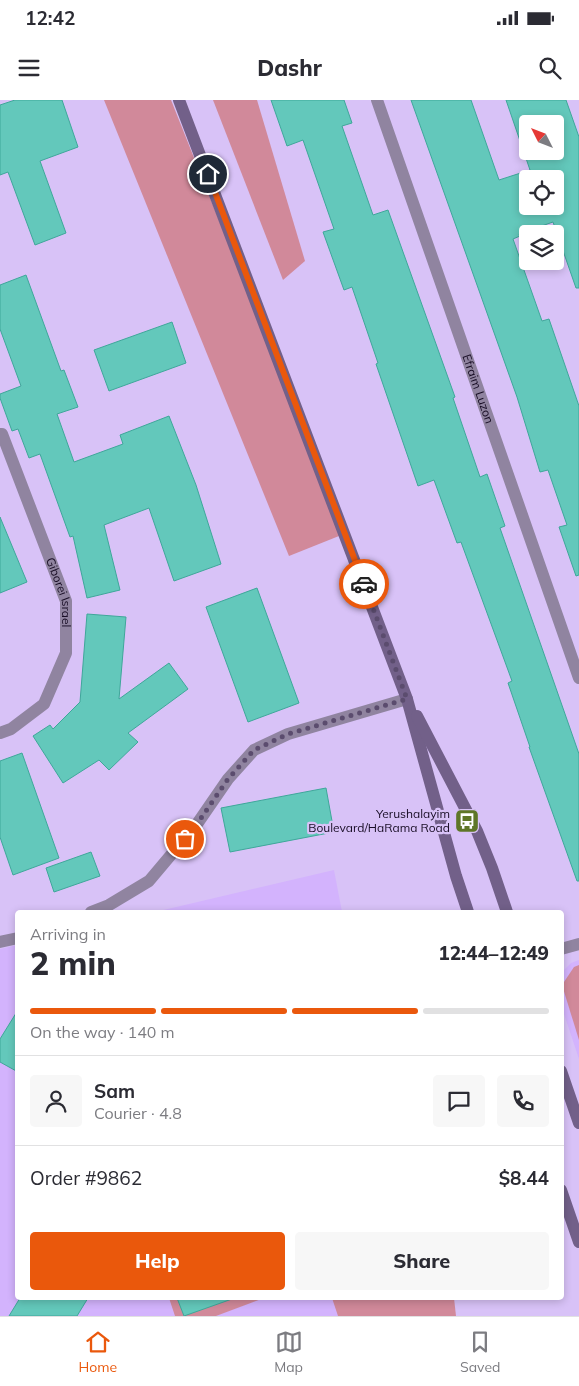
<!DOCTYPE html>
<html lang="en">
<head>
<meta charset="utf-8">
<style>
  :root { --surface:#fff; --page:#f7f7f7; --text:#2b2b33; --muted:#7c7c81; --line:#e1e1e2; --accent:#ea580c }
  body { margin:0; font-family:Mulish,sans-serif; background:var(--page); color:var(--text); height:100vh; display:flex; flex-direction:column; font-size:19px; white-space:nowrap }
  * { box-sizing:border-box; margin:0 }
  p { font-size:16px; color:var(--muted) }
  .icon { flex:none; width:28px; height:28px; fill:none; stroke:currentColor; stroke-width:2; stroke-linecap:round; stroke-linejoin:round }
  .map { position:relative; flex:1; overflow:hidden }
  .sheet { position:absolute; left:15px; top:810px; width:549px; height:390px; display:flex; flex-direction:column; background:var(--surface); border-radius:5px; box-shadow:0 2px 8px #0003 }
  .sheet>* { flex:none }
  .needle { width:32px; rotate:312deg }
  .tools { position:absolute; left:519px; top:15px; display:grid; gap:10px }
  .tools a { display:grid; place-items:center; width:45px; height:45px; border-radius:5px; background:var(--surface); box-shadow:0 2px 8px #0003; font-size:25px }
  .pin { position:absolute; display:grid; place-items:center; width:42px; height:42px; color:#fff; margin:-21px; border:2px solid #fff; border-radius:50%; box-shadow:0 1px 5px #0007 }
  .courier { position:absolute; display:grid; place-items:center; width:50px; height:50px; margin:-25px; border:4px solid #ea580c; border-radius:50%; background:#fff; color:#222; box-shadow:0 1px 6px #0007 }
  .overview em { font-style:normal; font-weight:800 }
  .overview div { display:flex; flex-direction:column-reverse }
  .overview { display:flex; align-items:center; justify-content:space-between; height:85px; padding:0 15px }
  h1 { font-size:32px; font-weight:800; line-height:38px }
  .bar { display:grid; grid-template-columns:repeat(4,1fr); gap:8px 5px; align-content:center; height:60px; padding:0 15px }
  .bar i { height:6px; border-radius:4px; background:var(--line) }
  .bar .active { background:var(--accent) }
  .bar p { grid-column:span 4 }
  .line { display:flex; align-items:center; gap:12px; padding:0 15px; border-top:1px solid var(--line) }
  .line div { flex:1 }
  .round { display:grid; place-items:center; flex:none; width:52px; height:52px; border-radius:5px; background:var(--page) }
  .primary-button { display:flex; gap:10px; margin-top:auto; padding:10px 15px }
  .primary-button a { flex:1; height:58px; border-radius:5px; background:var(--accent); color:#fff; font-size:20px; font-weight:800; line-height:58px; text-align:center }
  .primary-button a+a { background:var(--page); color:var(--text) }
  .status { display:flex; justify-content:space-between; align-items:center; height:35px; padding:0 25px; background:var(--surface); direction:ltr }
  .status svg { height:14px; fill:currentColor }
  header { display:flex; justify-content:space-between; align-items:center; height:65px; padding:0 15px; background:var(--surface); font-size:22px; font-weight:800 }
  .dock { display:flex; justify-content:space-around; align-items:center; height:70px; border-top:1px solid var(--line); background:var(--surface); font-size:14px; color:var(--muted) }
  .dock a { display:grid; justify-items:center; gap:2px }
  .dock .active { color:var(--accent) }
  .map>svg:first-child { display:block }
</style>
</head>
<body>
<div class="status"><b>12:42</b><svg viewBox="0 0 49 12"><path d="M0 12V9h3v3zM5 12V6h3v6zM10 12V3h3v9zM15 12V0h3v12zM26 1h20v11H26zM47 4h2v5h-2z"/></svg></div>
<header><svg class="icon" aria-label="menu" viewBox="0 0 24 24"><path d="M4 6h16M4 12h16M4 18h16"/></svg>Dashr<svg class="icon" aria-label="search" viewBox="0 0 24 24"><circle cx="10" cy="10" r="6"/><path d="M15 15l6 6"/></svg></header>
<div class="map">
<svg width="579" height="1216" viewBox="0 0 579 1216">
  <rect width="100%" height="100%" fill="#d8c2f7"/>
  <g fill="#d3b3fd">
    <path d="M334 770 342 812H155Z"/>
    <path d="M17 845 18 1198H419L423 1216H0V849Z"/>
    <path d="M579 860V959L561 905V873L571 863Z"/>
  </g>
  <g fill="#d1899a">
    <path d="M104 0H171L344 434 289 456Z"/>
    <path d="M213 0H257L305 161 283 180Z"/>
    <path d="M579 865V940L562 885 574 867Z"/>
    <path d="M169 1198H264L216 1216H175Z"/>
    <path d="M332 1198H454L456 1216H338Z"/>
  </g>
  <g fill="#63c8bb" stroke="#3fa79a" fill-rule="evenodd">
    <path d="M15 0H62L78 47 40 61 66 133 35 145 8 72 0 75V5Z"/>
    <path d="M271 0H344L352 23 342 26 373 115 388 110 455 297 453 298 480 377 487 374 505 426 500 428 579 654V781H577L529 647H530L508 583 512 581 461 442 457 443 434 380 418 386 376 264 378 263 352 187 344 190 323 132 334 129 303 40 287 46Z"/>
    <path d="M411 0H471L499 80 530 70 506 0H566L579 37V188H576L553 122 519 134 520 136 513 139 542 221 549 219 579 306V475L576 476 559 427 567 425 548 370 540 372 517 297ZM528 24H555V51H528ZM528 79H555V106H528Z"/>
    <path d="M26 175 61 271 64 270 78 307 57 314 74 362 123 344 120 335 169 316 196 385 221 464 174 481 149 408 104 425 120 490 87 498 73 436 70 437 40 354 29 358 18 329 12 331 0 298V294L21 286 0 229V185Z"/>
    <path d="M172 222 186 263 109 291 94 250Z"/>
    <path d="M0 417 27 482 0 493Z"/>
    <path d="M257 488 299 603 248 622 206 507Z"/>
    <path d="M87 514 126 517 119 599 169 563 188 589 128 633 138 642 109 670 99 660 63 683 33 636 50 625 53 629 80 602Z"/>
    <path d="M22 653 59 758 13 775 0 737V661Z"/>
    <path d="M326 688 334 732 230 752 221 708Z"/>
    <path d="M91 752 100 776 54 792 46 768Z"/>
    <path d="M18 910V972L0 962V939Z"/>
    <path d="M20 1198H88L77 1216H9Z"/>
    <path d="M177 1198H232V1199L184 1216Z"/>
  </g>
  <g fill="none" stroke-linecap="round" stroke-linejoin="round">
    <g stroke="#9084a0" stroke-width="12">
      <path id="s1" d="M377 0 579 578"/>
      <path id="s2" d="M0 334H2L66 501V553L44 604 11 629 0 633"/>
      <path d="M91 812 109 805 149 781 197 724 228 679 254 650 288 634 407 599"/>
      <path d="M0 842 18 838"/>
    </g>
    <path stroke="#9084a0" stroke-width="12" d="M561 849 579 844"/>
    <g stroke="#726089" stroke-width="12">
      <path d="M179 0 407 599 456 776 468 812"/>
      <path d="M417 616 477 731 492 768 507 812"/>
      <path d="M561 971 579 1023"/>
      <path d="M561 1090 579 1142"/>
    </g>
  </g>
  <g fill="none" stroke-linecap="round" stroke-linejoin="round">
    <path stroke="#5b4c6e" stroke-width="5" stroke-dasharray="0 9" d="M185 739 197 724 228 679 254 650 288 634 407 599 364 484"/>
    <path stroke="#ea580c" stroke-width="6" d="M208 74 364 484"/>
  </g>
  <defs>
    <symbol id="bus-square" viewBox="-11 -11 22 22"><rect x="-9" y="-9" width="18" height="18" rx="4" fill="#5e7627" stroke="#d8c2f7"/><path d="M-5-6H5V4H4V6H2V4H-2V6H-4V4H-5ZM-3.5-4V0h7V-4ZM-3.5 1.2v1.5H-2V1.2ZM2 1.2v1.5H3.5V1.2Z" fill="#fff"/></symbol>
  </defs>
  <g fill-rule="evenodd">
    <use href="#bus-square" x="453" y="707" width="28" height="28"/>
  </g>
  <g text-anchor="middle" stroke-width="4.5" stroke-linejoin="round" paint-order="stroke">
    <g font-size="12" fill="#180d25" stroke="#d8c2f7">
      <text dy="4" stroke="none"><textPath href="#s1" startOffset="306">Efraim Luzon</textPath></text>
      <text dy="4" stroke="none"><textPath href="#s2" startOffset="171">Giborei Israel</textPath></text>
    </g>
    <g font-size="12" fill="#180d25" stroke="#d8c2f7" text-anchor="end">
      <text x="450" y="718">Yerushalayim<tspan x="450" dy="14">Boulevard/HaRama Road</tspan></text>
    </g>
  </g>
</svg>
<div class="tools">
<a><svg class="needle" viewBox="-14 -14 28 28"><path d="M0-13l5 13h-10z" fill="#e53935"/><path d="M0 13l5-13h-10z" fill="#7c7c81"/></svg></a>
<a><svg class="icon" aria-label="locate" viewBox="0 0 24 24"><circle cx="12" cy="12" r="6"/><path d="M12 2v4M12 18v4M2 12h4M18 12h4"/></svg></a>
<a><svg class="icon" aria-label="layers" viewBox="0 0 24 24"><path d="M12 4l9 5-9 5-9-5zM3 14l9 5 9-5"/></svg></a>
</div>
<div class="pin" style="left:185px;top:739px;background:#ea580c"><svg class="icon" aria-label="bag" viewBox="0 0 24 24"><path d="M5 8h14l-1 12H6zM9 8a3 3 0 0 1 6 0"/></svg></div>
<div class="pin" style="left:208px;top:74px;background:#1f2937"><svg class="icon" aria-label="home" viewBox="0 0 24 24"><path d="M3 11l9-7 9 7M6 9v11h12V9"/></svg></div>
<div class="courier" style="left:364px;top:484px"><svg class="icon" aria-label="car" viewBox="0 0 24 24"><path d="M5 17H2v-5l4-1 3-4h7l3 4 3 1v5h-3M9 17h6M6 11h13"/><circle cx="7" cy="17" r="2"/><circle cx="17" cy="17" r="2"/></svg></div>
<section class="sheet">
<div class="overview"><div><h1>2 min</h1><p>Arriving in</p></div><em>12:44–12:49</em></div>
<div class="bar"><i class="active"></i><i class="active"></i><i class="active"></i><i></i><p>On the way · 140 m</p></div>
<div class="line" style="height:90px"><a class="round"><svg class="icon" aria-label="person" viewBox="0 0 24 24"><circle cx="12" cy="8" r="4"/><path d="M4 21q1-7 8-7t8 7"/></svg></a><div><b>Sam</b><p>Courier · 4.8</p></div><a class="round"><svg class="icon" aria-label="chat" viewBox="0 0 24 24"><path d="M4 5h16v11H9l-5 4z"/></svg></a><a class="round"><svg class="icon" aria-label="phone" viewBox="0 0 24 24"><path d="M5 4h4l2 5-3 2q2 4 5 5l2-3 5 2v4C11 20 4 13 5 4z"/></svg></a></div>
<div class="line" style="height:65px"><div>Order #9862</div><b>$8.44</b></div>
<div class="primary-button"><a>Help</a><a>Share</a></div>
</section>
</div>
<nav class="dock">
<a class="active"><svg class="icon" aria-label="home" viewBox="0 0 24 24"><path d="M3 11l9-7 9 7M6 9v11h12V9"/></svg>Home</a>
<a><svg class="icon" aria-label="map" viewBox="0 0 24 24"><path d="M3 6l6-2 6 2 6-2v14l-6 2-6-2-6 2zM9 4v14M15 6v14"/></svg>Map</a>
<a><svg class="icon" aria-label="saved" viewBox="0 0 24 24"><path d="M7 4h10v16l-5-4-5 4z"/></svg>Saved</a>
</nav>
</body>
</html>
